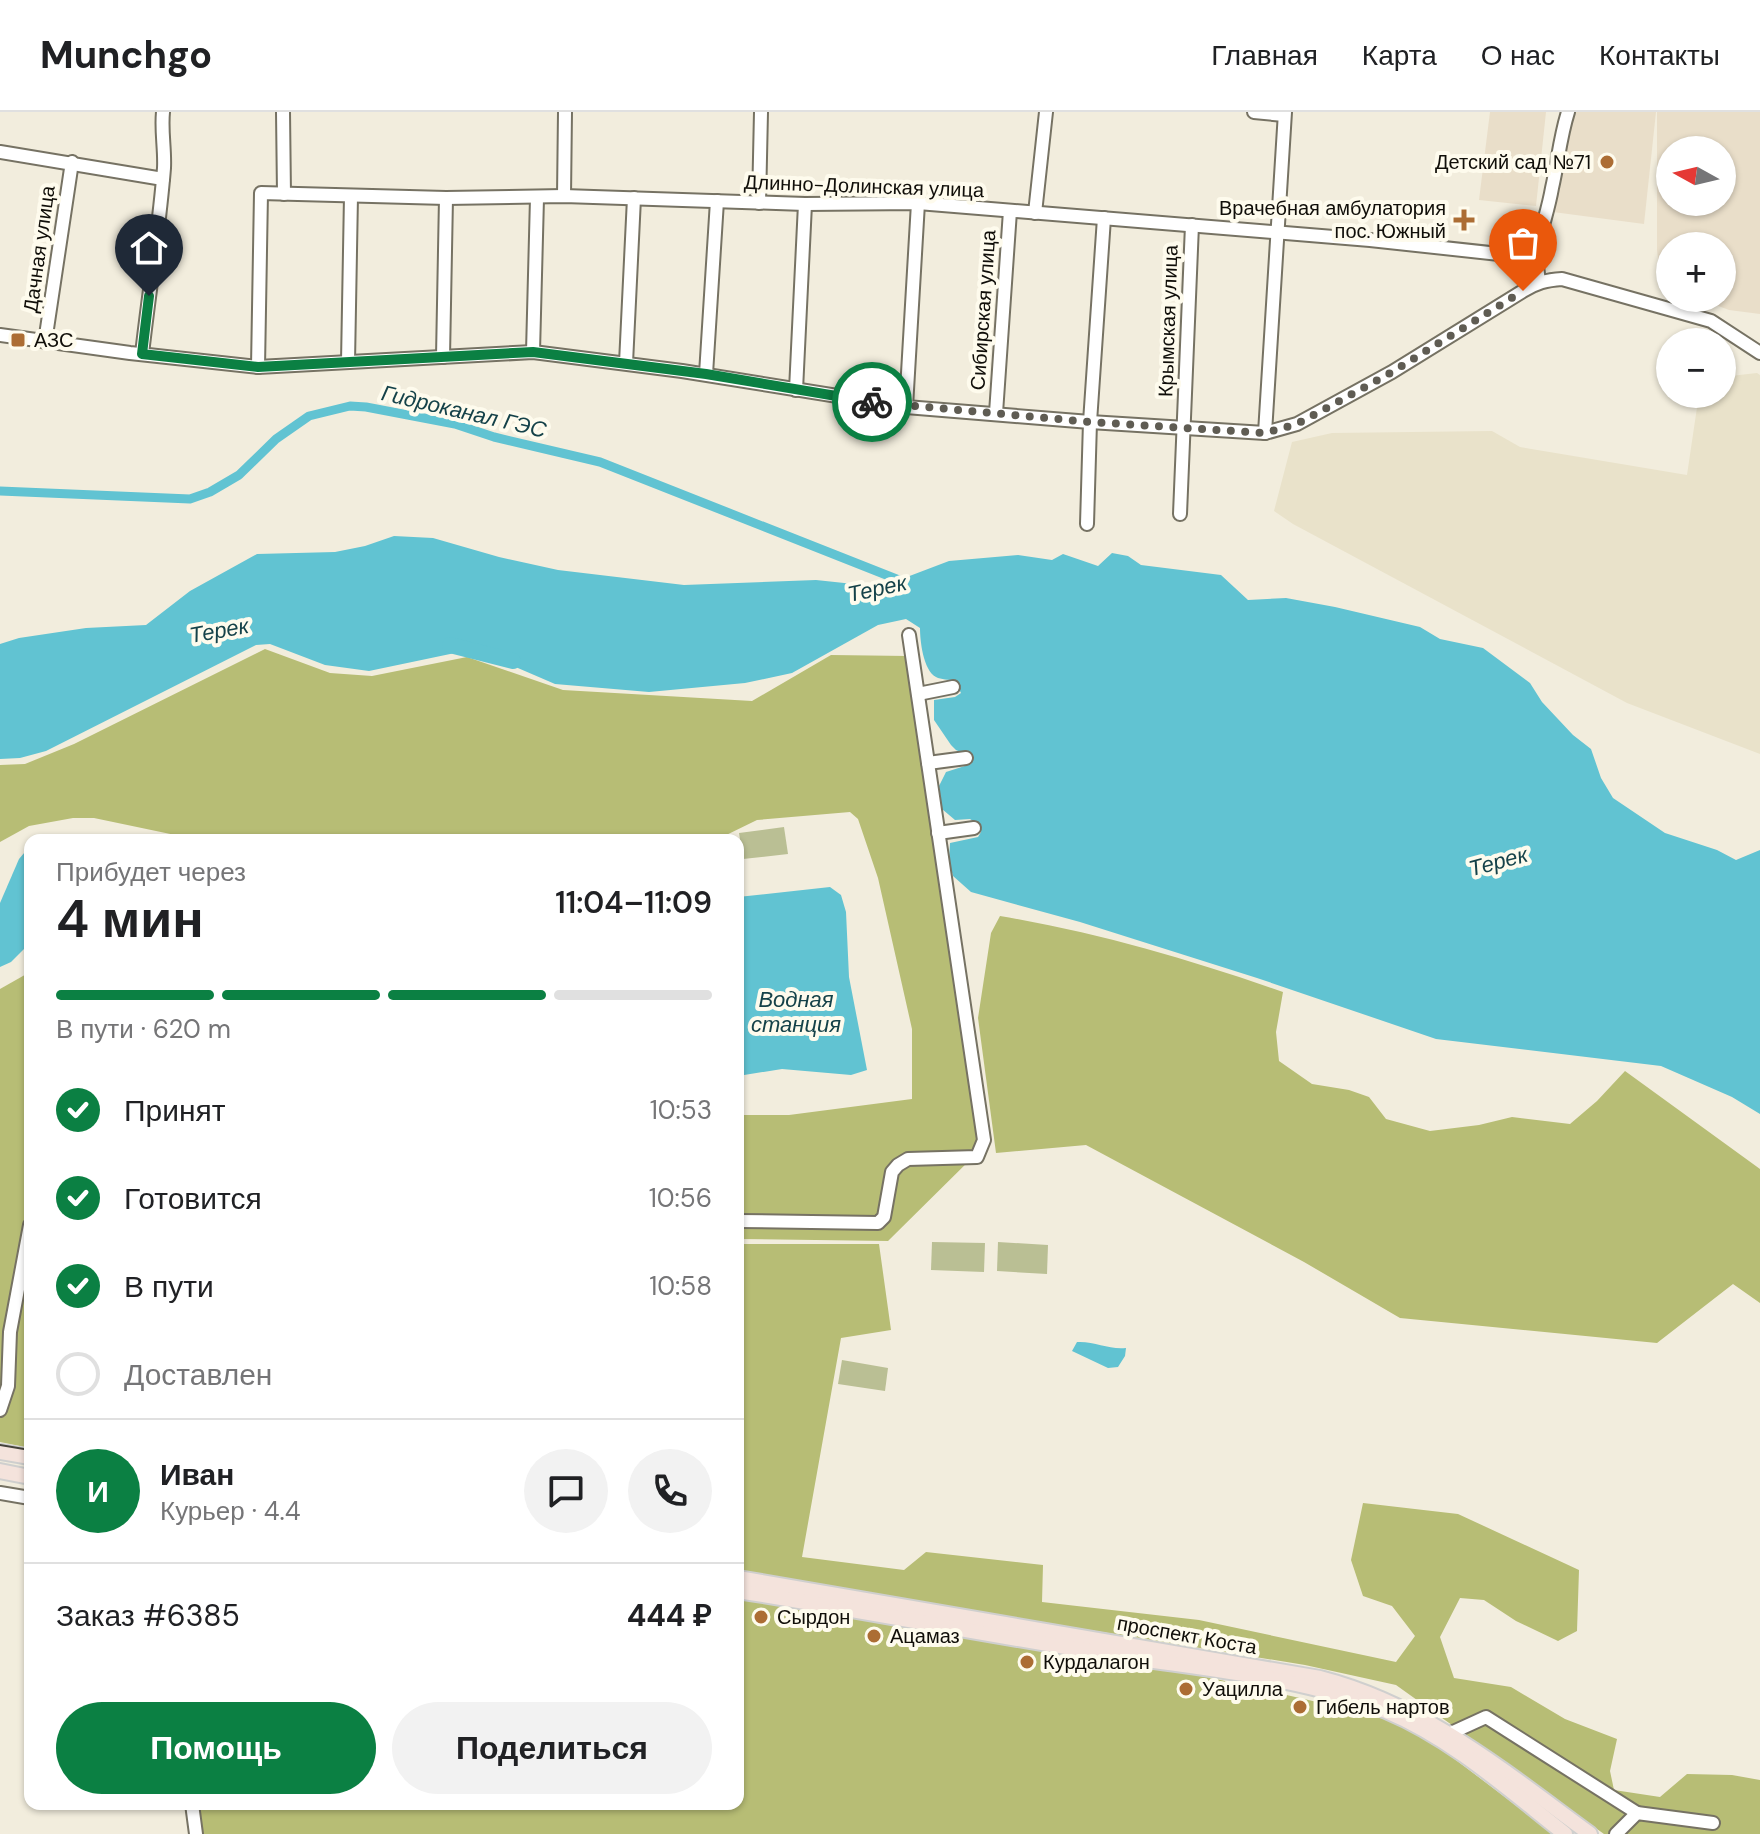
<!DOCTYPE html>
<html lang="ru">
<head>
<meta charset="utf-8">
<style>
  :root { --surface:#fff; --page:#f2f2f2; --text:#202124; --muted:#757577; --line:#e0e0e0; --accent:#0b8043 }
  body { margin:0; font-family:"DM Sans",sans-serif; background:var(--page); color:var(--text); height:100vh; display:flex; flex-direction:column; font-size:30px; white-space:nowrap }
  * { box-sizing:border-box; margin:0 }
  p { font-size:26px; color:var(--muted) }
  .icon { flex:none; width:44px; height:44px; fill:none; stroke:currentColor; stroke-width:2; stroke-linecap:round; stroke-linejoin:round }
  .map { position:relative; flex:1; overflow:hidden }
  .sheet { position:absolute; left:24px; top:722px; width:720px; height:976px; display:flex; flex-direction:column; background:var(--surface); border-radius:16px; box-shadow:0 2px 6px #0004 }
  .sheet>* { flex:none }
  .needle { width:52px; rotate:278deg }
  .controls { position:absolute; left:1656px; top:24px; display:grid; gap:16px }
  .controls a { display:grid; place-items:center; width:80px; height:80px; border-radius:50%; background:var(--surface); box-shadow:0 2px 6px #0004; font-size:40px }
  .pin { position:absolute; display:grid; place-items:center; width:68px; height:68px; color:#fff; margin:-82px -34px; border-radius:50% 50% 50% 0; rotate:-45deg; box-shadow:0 0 8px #0007 }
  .pin .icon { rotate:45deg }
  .courier { position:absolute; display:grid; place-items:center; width:80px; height:80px; margin:-40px; border:6px solid #0b8043; border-radius:50%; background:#fff; color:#222; box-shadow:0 2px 10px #0007 }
  .overview em { font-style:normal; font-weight:600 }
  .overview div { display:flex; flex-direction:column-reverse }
  .overview { display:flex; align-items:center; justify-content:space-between; height:136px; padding:0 32px }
  h1 { font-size:52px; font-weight:600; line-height:60px }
  .bar { display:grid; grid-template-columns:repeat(4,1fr); gap:12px 8px; align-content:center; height:96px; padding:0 32px }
  .bar i { height:10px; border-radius:6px; background:var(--line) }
  .bar .selected { background:var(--accent) }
  .bar p { grid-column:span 4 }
  .line { display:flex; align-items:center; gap:20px; padding:0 32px; border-top:2px solid var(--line) }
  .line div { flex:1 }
  .round { display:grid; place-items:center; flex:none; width:84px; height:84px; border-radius:42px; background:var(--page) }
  ol { padding:0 32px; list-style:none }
  li { display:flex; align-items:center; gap:24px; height:88px }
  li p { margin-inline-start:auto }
  li .icon { padding:8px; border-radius:50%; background:var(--accent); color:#fff; stroke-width:4 }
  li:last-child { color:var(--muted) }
  li i { width:44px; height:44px; border:4px solid var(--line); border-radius:50% }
  .cta { display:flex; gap:16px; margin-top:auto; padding:16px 32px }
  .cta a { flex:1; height:92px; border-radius:48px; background:var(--accent); color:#fff; font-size:32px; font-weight:600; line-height:92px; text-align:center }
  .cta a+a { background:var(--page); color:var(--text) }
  header { display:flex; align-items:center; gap:48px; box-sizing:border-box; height:112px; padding:0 40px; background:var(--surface); border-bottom:2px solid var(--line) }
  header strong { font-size:38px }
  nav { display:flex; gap:44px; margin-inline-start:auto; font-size:28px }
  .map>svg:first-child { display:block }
</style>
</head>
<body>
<header>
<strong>Munchgo</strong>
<nav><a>Главная</a><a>Карта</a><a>О нас</a><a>Контакты</a></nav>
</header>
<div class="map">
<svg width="1760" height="1722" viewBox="0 0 1760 1722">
  <rect width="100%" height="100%" fill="#f2eddd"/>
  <path fill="#e9e2ca" d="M1757 261 1760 263V642L1627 591 1293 412 1274 399 1292 330 1332 321 1492 319 1520 335 1687 363 1699 282H1722V265Z"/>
  <g fill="#e9dec9" fill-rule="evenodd">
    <path d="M1490 0H1546L1536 94 1479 88Z"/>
    <path d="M1574 0H1656L1644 112 1553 100Z"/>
    <path d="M1657 0H1760V202L1729 198 1697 186H1722V134H1670V176L1661 173 1657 138ZM1722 38V90H1670V38Z"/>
  </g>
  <g fill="#babf94">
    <path d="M784 715 788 742 743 747 739 721Z"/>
    <path d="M932 1130 985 1131 984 1160 931 1158Z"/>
    <path d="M998 1130 1048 1133 1047 1162 997 1159Z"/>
    <path d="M842 1248 888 1256 885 1279 838 1272Z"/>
  </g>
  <g fill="#b7bd75">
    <path d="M265 537 330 561 372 564 467 545 563 578 752 589 831 543 908 544 981 1037 888 1129 738 1127V1003H789L912 987V917L878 766 858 707 850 700 757 708 716 728H199L94 706H73L29 714 0 730V653L25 652 74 632Z"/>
    <path d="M1000 804C1099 821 1188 847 1283 880L1276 920 1279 949 1312 972 1349 978 1369 985 1386 1007 1430 1019 1479 1013 1512 1005 1570 1012 1597 989 1625 959 1760 1057V1191L1733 1172 1657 1231 1400 1206 1304 1150 1086 1033 996 1041 978 906 991 821Z"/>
    <path d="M30 860V1336L0 1330V877Z"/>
    <path d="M738 1132H879L891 1218 841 1226 802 1445 904 1458 926 1440 1043 1453 1042 1490 1199 1508 1396 1550 1415 1524 1392 1494 1363 1484 1351 1448 1363 1391 1458 1402 1579 1458 1577 1519 1558 1529 1516 1509 1484 1488 1460 1486 1440 1525 1454 1566 1511 1575 1565 1607 1617 1627 1610 1659 1614 1678 1660 1685 1687 1662 1732 1663 1760 1668V1722H1604L1396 1573 1305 1553 738 1461Z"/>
    <path d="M738 1484 1177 1558 1383 1605 1436 1633 1554 1722H198L194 1692H738Z"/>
  </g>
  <g fill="#61c3d2">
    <path d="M394 424 433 426 499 445 558 458 684 473 816 468 863 473 899 468 949 449 1018 443 1052 448 1063 442 1098 454 1112 441 1128 444 1141 453 1221 463 1248 488 1286 486 1335 495 1420 515 1440 527 1483 536 1530 571 1542 590 1573 623 1591 637 1601 666 1613 686 1665 721 1717 738 1736 748 1760 738V1002L1732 985 1661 954 1436 927 1257 866 1080 810 971 780 953 764 949 749 950 731 978 725 981 720 979 713 970 707 955 708 942 697 939 674 946 660 971 652 973 646 956 638 951 633 934 608V588L955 585 961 581 955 569C949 567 941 568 936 565 923 558 920 528 920 516L906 507 878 513 792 561 745 571 649 580 555 572 474 537 369 559 325 553 270 532 256 533 46 639 20 646 0 647V532L19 526 86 516 146 513 190 479 257 442 335 440 365 434Z"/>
    <path d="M30 734V831L11 850 0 855V791L19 747Z"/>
    <path d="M830 775 841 783 846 800 849 865 867 958 851 963 782 957 738 964V785Z"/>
    <path d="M1077 1230C1095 1229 1109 1238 1126 1236L1125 1244 1118 1255 1108 1256 1072 1239Z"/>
  </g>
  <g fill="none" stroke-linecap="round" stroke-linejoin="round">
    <path stroke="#61c3d2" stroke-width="9" d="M0 379 190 387 210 380 239 363 276 327 309 304 350 294 366 295 455 312 494 325 600 350 899 468 907 476"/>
    <path stroke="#61c3d2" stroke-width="16" d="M450 533 513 549"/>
    <defs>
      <g id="minor">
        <path d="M283 0 284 82"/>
        <path d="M1254 0 1284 3"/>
        <path d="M0 40 163 67"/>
        <path d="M564 84 565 0"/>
        <path d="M759 91 761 0"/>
        <path d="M1035 101 1046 0"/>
        <path d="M1536 146C1539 122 1548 100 1552 76 1558 50 1560 25 1568 0"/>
        <path d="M0 223 130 241 258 255 533 240 682 259 906 295 1090 310 1265 321 1297 312 1392 260 1523 179C1536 171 1546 168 1562 167L1711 209 1760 241"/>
        <path d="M45 230 72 50"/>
        <path d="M533 240 537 86"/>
        <path d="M142 242C149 180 159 118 164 56 165 37 161 19 163 0"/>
        <path d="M443 245 446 86"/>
        <path d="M348 250 351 84"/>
        <path d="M626 251 634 86"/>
        <path d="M258 255 261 81 446 86 564 84 805 92 918 91 1370 128 1536 146 1539 170"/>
        <path d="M706 262 717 89"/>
        <path d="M796 278 805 92"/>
        <path d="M906 295 918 91"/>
        <path d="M996 301 1010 99"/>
        <path d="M1265 321 1285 0"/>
        <path d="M1180 402 1192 113"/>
        <path d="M1087 412 1090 310 1104 106"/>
        <path d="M918 582 953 575"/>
        <path d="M928 651 966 646"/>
        <path d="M938 721 974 716"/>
        <path d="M738 1109 878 1111 884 1105 892 1060 898 1053 908 1047 977 1045 984 1028 909 523"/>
        <path d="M0 1298 8 1274 10 1220 30 1113"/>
        <path d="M0 1381 30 1386"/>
        <path d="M1451 1621 1486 1605 1637 1701"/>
        <path d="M192 1692 196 1722"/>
        <path d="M1616 1722 1637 1701 1713 1711"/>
      </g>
      <g id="major">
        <path d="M0 1340 30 1345"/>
        <path d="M0 1359 30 1365"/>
        <path d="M738 1466 1320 1566C1425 1593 1504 1659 1590 1722"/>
        <path d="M738 1479C863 1499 988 1523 1114 1543 1202 1557 1304 1565 1386 1599 1453 1627 1509 1678 1565 1722"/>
      </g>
    </defs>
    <use href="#minor" stroke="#767263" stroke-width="16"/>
    <use href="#major" stroke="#cfcfce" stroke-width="18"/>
    <use href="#minor" stroke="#fff" stroke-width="12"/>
    <use href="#major" stroke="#f4e3dc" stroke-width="14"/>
    <path stroke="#45423b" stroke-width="2" d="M0 1333 30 1338"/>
  </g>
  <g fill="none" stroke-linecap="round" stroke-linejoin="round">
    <path stroke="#5f5c53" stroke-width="8" stroke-dasharray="0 14.4" d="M872 290 1090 310 1265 321 1297 312 1345 286 1392 260 1523 179"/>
    <path stroke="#0b8043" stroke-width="10" d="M149 184 142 242 258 255 533 240 706 262 872 290"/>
  </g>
  <g fill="#ac6d34" stroke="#fefbed" stroke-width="3">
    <circle cx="1607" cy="50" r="8"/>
    <path d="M1460 96h8v8h8v8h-8v8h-8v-8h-8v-8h8z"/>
    <rect x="10" y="220" width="16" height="16" rx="4"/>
    <circle cx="761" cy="1505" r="8"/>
    <circle cx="874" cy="1524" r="8"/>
    <circle cx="1027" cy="1550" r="8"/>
    <circle cx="1186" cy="1577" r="8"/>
    <circle cx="1300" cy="1595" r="8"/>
  </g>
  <g text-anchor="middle" stroke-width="8" stroke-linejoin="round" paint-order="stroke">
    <g font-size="20" fill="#100e09" stroke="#fefbed" text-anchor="start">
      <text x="1591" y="57" text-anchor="end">Детский сад №71</text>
      <text x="1446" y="103" text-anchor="end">Врачебная амбулатория<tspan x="1446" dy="23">пос. Южный</tspan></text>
      <text x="34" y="235">АЗС</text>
      <text x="777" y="1512">Сырдон</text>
      <text x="890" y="1531">Ацамаз</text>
      <text x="1043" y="1557">Курдалагон</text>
      <text x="1202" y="1584">Уацилла</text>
      <text x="1316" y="1602">Гибель нартов</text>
    </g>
    <g font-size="20" fill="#100e09" stroke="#fefbed">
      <text transform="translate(864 74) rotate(2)" y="7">Длинно-Долинская улица</text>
      <text transform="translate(39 137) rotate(-82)" y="7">Дачная улица</text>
      <text transform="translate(983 198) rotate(-86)" y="7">Сибирская улица</text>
      <text transform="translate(1168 209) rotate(-88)" y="7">Крымская улица</text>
      <text transform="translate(1187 1523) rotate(10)" y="7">проспект Коста</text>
    </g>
    <g font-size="22" font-style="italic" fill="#154249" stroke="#fefbed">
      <text transform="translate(464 299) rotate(13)" y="8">Гидроканал ГЭС</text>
      <text transform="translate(877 476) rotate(-12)" y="8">Терек</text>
      <text transform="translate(219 518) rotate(-10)" y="8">Терек</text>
      <text transform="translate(1498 749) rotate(-15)" y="8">Терек</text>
      <text x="796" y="895">Водная<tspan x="796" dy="25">станция</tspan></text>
    </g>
  </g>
</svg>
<div class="controls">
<a><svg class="needle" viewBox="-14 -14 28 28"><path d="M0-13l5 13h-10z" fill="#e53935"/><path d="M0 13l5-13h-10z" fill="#757577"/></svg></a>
<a>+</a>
<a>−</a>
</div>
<div class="pin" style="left:1523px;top:179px;background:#ea580c"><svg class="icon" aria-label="bag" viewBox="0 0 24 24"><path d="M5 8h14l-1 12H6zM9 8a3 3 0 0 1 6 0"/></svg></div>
<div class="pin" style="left:149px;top:184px;background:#1f2937"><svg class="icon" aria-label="home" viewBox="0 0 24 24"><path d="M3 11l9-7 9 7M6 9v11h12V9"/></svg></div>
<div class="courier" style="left:872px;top:290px"><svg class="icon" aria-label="bike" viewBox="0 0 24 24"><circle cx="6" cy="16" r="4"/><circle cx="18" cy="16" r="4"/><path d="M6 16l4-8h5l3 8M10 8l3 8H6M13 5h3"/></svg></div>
<section class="sheet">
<div class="overview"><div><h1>4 мин</h1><p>Прибудет через</p></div><em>11:04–11:09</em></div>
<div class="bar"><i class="selected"></i><i class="selected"></i><i class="selected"></i><i></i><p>В пути · 620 m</p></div>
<ol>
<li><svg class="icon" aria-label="check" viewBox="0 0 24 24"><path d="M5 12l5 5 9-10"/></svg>Принят<p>10:53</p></li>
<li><svg class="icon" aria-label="check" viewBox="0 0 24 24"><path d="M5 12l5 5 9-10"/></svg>Готовится<p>10:56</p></li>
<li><svg class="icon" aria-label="check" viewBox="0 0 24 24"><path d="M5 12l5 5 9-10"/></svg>В пути<p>10:58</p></li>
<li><i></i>Доставлен</li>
</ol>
<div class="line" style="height:144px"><b class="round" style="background:var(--accent);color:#fff">И</b><div><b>Иван</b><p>Курьер · 4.4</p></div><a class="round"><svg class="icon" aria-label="chat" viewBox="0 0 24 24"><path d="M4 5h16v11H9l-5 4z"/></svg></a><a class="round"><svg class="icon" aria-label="phone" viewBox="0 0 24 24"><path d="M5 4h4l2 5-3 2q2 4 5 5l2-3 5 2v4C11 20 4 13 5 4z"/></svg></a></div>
<div class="line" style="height:104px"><div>Заказ #6385</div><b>444 ₽</b></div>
<div class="cta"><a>Помощь</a><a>Поделиться</a></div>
</section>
</div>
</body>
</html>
